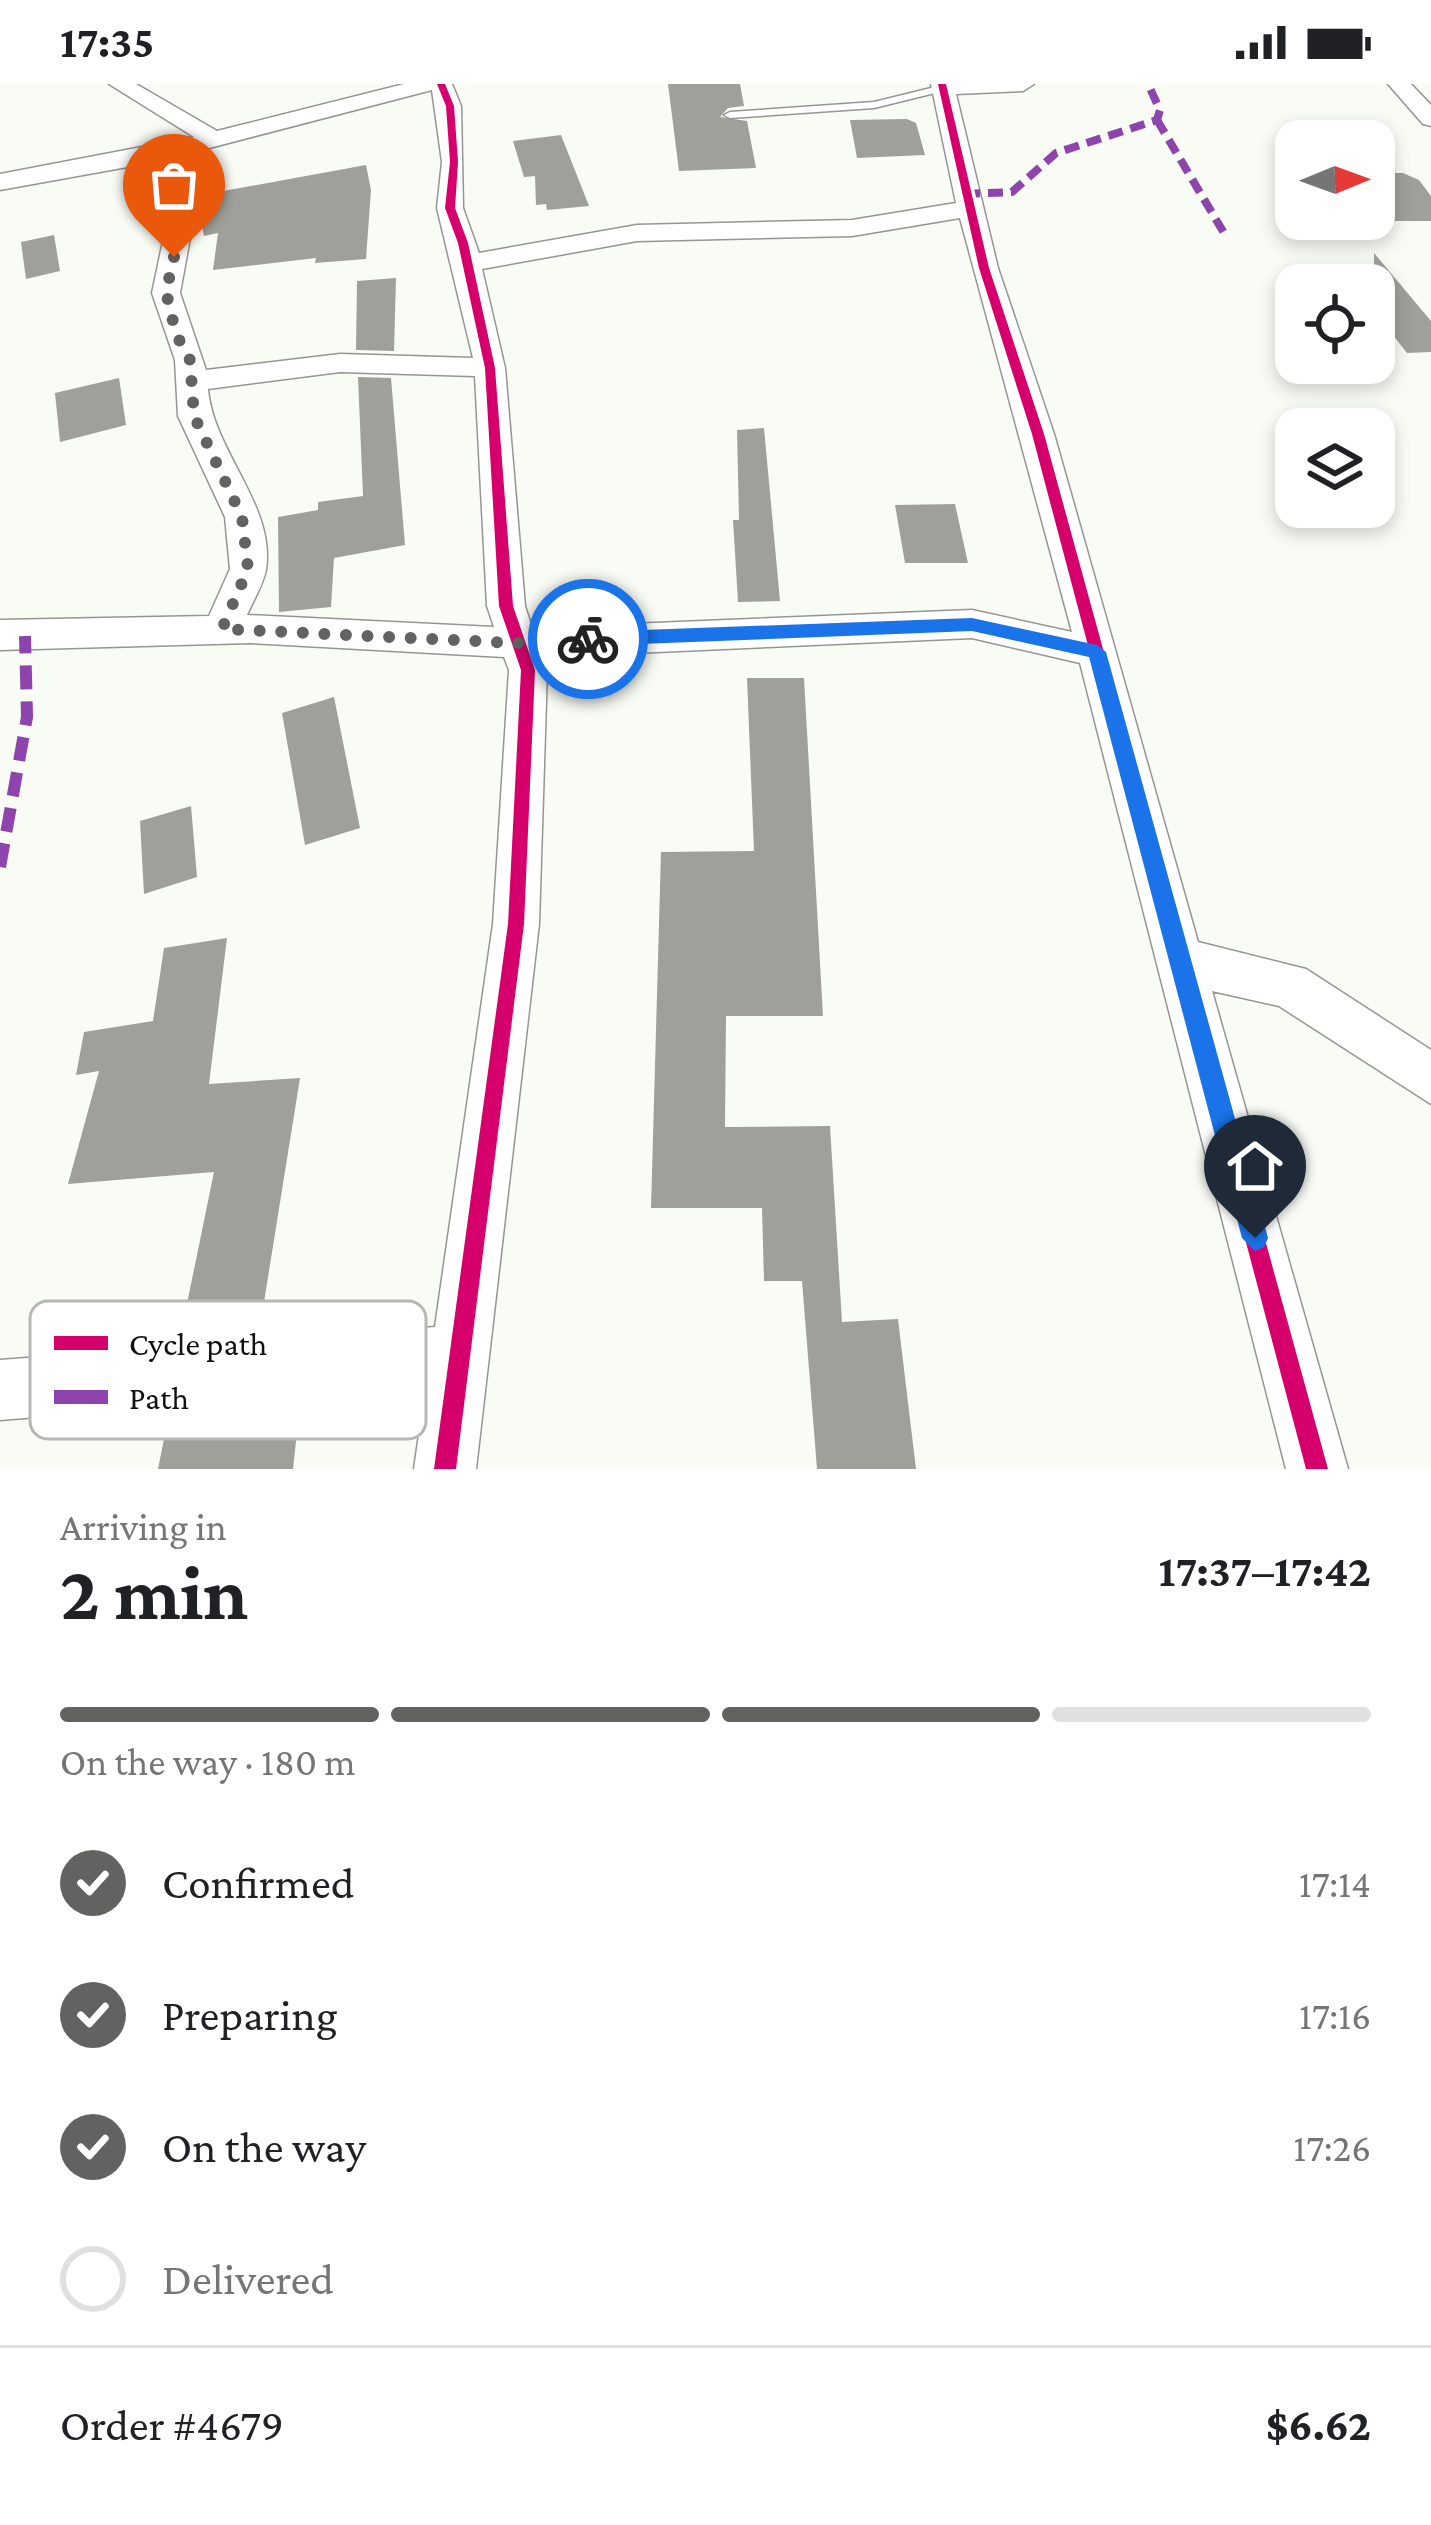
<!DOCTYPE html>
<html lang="en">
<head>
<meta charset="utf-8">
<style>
  :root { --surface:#fff; --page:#f6f6f6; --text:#202124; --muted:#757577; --line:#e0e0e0; --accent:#626360 }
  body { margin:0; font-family:"Crimson Pro",serif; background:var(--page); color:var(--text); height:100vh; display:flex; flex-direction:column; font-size:45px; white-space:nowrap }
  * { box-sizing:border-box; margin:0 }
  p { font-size:39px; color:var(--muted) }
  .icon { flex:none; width:66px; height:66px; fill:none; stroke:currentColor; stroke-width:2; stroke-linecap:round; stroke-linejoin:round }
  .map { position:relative; height:1385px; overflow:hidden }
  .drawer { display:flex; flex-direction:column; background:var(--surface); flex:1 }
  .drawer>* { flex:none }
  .needle { width:78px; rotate:89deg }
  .tools { position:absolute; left:1275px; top:36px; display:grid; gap:24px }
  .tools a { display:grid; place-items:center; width:120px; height:120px; border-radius:24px; background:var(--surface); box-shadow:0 6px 18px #0003; font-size:60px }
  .pin { position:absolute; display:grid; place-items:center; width:102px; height:102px; color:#fff; margin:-123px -51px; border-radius:50% 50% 50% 0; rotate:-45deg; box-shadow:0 0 12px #0007 }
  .pin .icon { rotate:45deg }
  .courier { position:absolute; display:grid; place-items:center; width:120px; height:120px; margin:-60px; border:9px solid #1a73e8; border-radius:50%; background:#fff; color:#222; box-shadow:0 3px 15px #0007 }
  .head em { font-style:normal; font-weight:700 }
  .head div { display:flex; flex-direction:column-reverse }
  .head { display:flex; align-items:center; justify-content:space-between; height:204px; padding:0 60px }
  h1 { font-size:78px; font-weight:700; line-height:90px }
  .bar { display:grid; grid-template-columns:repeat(4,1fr); gap:18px 12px; align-content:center; height:144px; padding:0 60px }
  .bar i { height:15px; border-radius:9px; background:var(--line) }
  .bar .active { background:var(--accent) }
  .bar p { grid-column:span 4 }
  .line { display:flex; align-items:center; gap:30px; padding:0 60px; border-top:3px solid var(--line) }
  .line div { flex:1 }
  ol { padding:0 60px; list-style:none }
  li { display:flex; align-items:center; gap:36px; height:132px }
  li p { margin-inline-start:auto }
  li .icon { padding:12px; border-radius:50%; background:var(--accent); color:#fff; stroke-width:4 }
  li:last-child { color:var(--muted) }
  li i { width:66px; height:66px; border:6px solid var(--line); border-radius:50% }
  .status { display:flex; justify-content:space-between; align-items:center; height:84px; padding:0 60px; background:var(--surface); direction:ltr }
  .status svg { height:33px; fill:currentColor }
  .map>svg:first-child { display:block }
</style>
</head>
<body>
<div class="status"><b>17:35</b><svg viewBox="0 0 49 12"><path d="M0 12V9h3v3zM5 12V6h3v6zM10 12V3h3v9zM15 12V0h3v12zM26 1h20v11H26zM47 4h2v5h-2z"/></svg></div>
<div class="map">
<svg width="1431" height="1385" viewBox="0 0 1431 1385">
  <rect width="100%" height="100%" fill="#f9fcf5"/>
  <g fill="#9fa09a">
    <path d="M668 0H740L744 22 728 24 720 33 747 37 756 84 679 87Z"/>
    <path d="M907 35 916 39 925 71 857 74 850 36Z"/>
    <path d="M561 51 589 122 547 126 546 120 536 121 535 92 524 93 513 57Z"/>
    <path d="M366 81 371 106 366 175 315 179 316 174 213 186 218 149 204 152 196 112Z"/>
    <path d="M1374 89H1403L1419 96 1431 112V137H1374Z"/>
    <path d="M54 151 60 187 26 195 21 158Z"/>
    <path d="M1374 169 1431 237V268L1407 269 1374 227Z"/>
    <path d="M396 194 394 267 356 266 357 197Z"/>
    <path d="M358 293 391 294 405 461 334 474 331 523 279 528 278 433 318 426V418L363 412Z"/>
    <path d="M119 294 126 341 60 358 55 309Z"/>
    <path d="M764 344 780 517 738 518 733 436H739L737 346Z"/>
    <path d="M955 420 968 479H905L895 421Z"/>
    <path d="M747 594H804L823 932H726L725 1043 830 1042 842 1238 898 1235 916 1385H817L802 1197H764L762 1124H651L661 768 754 767Z"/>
    <path d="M334 613 360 744 305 761 282 629Z"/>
    <path d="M191 722 197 793 144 810 140 737Z"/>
    <path d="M227 854 209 1000 300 994 260 1243 181 1249 214 1088 68 1100 99 987 76 991 84 948 153 937 164 864Z"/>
    <path d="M299 1330 293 1385H158L166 1345Z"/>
  </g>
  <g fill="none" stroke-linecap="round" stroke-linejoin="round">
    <defs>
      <path id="service" d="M943 1 947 2V6L874 24 730 34 724 31 730 28 874 18Z"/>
      <g id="minor">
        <path d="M109 0H136L217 47 404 0H452L461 22 463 124 479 169 637 141 852 136 956 119 931 0H1034L1023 7 956 10 998 184 1054 350 1198 858 1306 885 1431 966V1020L1279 922 1212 907 1348 1385H1286L1080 579 972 554 543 573 547 586 539 840 476 1385H414L426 1302 0 1336V1276L435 1243 493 840 509 586 504 573 250 559 0 566V536L209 532 230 485 225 433 178 332 175 276 152 209 167 138 144 80 0 106V90L194 53ZM432 6 442 78 437 124 473 274 340 270 206 286 180 209 193 138 167 75ZM960 134 1072 548 972 526 532 544 525 522 505 284 482 185 637 157 852 152ZM340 288 475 292 487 522 494 543 247 531C253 517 263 501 266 486 276 422 213 367 208 305Z"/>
        <path d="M1388 0H1411L1431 21V42L1423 40Z"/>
      </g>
    </defs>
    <use href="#service" stroke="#959693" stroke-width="3"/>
    <use href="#minor" stroke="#959693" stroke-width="3"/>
    <use href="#service" fill="#fefffe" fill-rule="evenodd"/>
    <use href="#minor" fill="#fefffe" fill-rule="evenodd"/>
    <g stroke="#8e44ad" stroke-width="8" stroke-dasharray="15 8" stroke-linecap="butt">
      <path d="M1157 36 1224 149"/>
      <path d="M965 110 1012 108 1056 69 1157 36 1160 26 1148 0"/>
    </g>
    <path stroke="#8e44ad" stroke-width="12" stroke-dasharray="24 12" stroke-linecap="butt" d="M0 783 27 633 25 552"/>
    <defs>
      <g id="cycleway">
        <path d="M437 0H445L454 22 458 78 455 124 468 159 495 284 513 522 535 586 524 840 456 1385H434L508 840 521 586 499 522 485 284 458 159 445 124 450 78 446 22Z"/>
        <path d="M938 0H946L989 184 1044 350 1328 1385H1306L1032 350 979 184Z"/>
      </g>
    </defs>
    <use href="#cycleway" stroke="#fff" stroke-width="7"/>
    <use href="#cycleway" fill="#d6006c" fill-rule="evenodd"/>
  </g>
  <path fill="#1a73e8" d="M972 534 1097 561 1106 568 1268 1154 1264 1163 1255 1167 1242 1154 1089 573 972 547 588 562 580 555 588 548Z"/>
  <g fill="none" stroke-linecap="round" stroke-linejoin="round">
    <path stroke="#626360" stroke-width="12" stroke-dasharray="0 21.6" d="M174 173 166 208 176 250 190 276 194 332 242 433 248 485 222 545 515 559 588 555"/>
  </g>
  <rect x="30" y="1217" width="396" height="138" rx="18" fill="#fff" stroke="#b7b7b7" stroke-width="3"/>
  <rect x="54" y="1252" width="54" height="14" fill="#d6006c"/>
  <rect x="54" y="1306" width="54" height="14" fill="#8e44ad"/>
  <g font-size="33" fill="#101010">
    <text x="129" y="1271">Cycle path</text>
    <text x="129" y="1325">Path</text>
  </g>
</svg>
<div class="tools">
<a><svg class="needle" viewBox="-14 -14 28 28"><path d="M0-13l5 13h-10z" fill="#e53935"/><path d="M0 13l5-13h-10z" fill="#757577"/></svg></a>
<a><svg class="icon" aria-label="locate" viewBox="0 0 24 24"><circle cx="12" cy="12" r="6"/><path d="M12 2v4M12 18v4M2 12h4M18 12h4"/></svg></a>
<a><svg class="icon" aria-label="layers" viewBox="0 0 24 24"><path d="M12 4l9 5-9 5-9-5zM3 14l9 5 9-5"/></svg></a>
</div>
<div class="pin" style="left:174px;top:173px;background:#ea580c"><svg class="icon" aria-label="bag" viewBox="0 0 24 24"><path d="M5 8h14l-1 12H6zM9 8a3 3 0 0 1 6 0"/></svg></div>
<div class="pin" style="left:1255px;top:1154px;background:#1f2937"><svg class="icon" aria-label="home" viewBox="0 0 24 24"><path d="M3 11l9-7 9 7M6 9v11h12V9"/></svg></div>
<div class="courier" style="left:588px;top:555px"><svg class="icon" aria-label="bike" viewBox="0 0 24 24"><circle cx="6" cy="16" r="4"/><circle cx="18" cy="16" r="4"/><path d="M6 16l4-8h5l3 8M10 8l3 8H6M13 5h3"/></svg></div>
</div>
<section class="drawer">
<div class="head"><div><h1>2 min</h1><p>Arriving in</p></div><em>17:37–17:42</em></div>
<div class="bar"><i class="active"></i><i class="active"></i><i class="active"></i><i></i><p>On the way · 180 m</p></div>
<ol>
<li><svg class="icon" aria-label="check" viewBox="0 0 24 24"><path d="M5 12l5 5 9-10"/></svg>Confirmed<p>17:14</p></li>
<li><svg class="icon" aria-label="check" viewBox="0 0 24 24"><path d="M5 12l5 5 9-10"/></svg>Preparing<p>17:16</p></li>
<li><svg class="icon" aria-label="check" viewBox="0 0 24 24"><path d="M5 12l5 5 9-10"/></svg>On the way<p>17:26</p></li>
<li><i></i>Delivered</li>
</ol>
<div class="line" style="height:156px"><div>Order #4679</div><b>$6.62</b></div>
</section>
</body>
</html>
